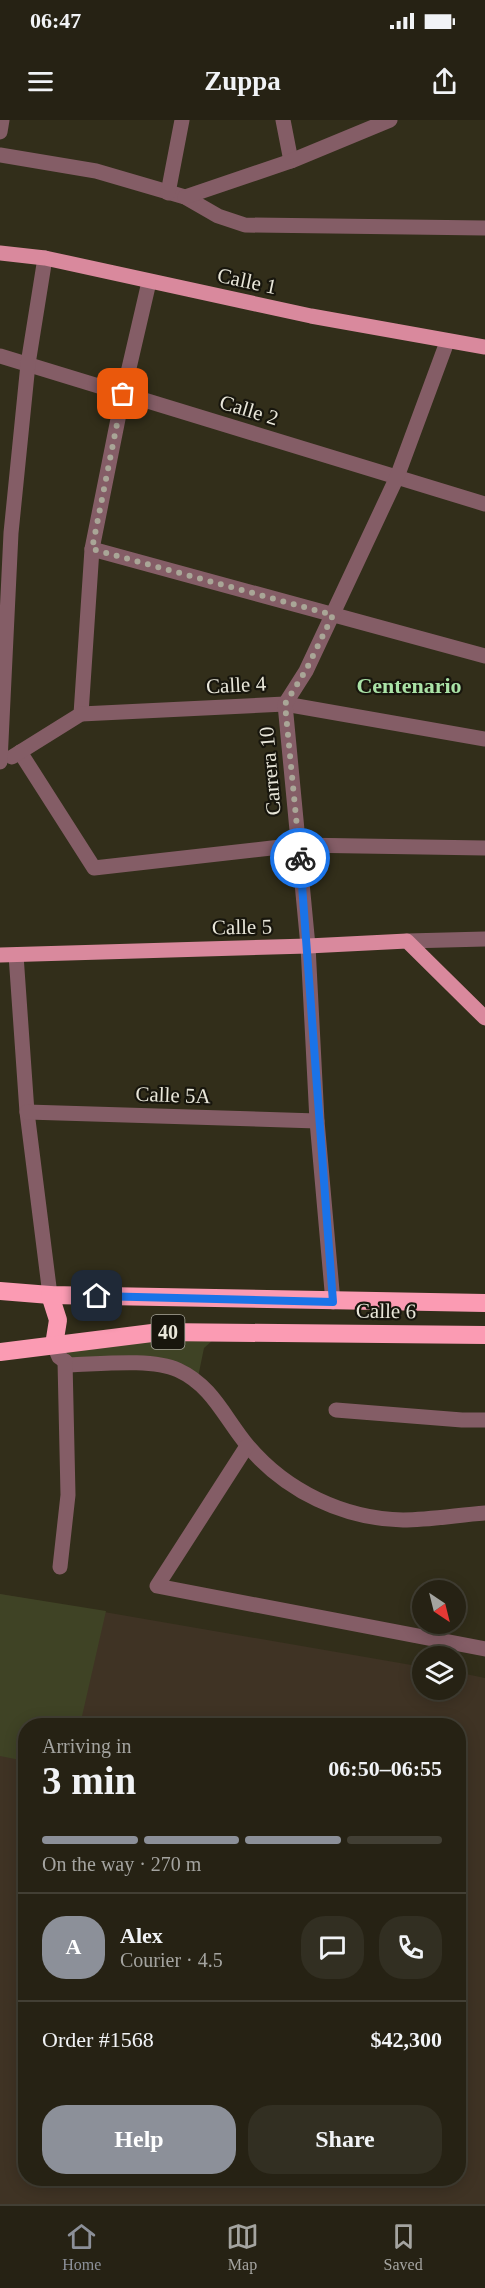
<!DOCTYPE html>
<html lang="en">
<head>
<meta charset="utf-8">
<style>
  :root { --surface:#262214; --page:#322f22; --text:#f1f3f6; --muted:#a4a4a0; --line:#423f34; --accent:#8c9099 }
  body { margin:0; font-family:"Times New Roman",serif; background:var(--page); color:var(--text); height:100vh; display:flex; flex-direction:column; font-size:22px; white-space:nowrap }
  * { box-sizing:border-box; margin:0 }
  p { font-size:20px; color:var(--muted) }
  .icon { flex:none; width:33px; height:33px; fill:none; stroke:currentColor; stroke-width:2; stroke-linecap:round; stroke-linejoin:round }
  .map { position:relative; flex:1; overflow:hidden }
  .sheet { position:absolute; left:18px; top:1598px; width:448px; height:468px; display:flex; flex-direction:column; background:var(--surface); border-radius:24px; box-shadow:0 3px 15px #0003,0 0 0 2px var(--line) }
  .sheet>* { flex:none }
  .needle { width:39px; rotate:145deg }
  .tools { position:absolute; left:412px; top:1460px; display:grid; gap:12px }
  .tools a { display:grid; place-items:center; width:54px; height:54px; border-radius:50%; background:var(--surface); box-shadow:0 3px 15px #0003,0 0 0 2px var(--line); font-size:30px }
  .pin { position:absolute; display:grid; place-items:center; width:51px; height:51px; color:#fff; margin:-26px; border-radius:12px; box-shadow:0 3px 9px #0006 }
  .courier { position:absolute; display:grid; place-items:center; width:60px; height:60px; margin:-30px; border:4px solid #1a73e8; border-radius:50%; background:#fff; color:#222; box-shadow:0 2px 8px #0007 }
  .headline em { font-style:normal; font-weight:700 }
  .headline div { display:flex; flex-direction:column-reverse }
  .headline { display:flex; align-items:center; justify-content:space-between; height:102px; padding:0 24px }
  h1 { font-size:39px; font-weight:700; line-height:45px }
  .bar { display:grid; grid-template-columns:repeat(4,1fr); gap:9px 6px; align-content:center; height:72px; padding:0 24px }
  .bar i { height:8px; border-radius:4px; background:var(--line) }
  .bar .on { background:var(--accent) }
  .bar p { grid-column:span 4 }
  .line { display:flex; align-items:center; gap:15px; padding:0 24px; border-top:2px solid var(--line) }
  .line div { flex:1 }
  .round { display:grid; place-items:center; flex:none; width:63px; height:63px; border-radius:24px; background:var(--page) }
  .button { display:flex; gap:12px; margin-top:auto; padding:12px 24px }
  .button a { flex:1; height:69px; border-radius:24px; background:var(--accent); color:#fff; font-size:24px; font-weight:700; line-height:69px; text-align:center }
  .button a+a { background:var(--page); color:var(--text) }
  .status { display:flex; justify-content:space-between; align-items:center; height:42px; padding:0 30px; background:var(--surface); direction:ltr }
  .status svg { height:16px; fill:currentColor }
  header { display:flex; justify-content:space-between; align-items:center; height:78px; padding:0 24px; background:var(--surface); font-size:27px; font-weight:700 }
  .tabs { display:flex; justify-content:space-around; align-items:center; height:84px; border-top:2px solid var(--line); background:var(--surface); font-size:16px; color:var(--muted) }
  .tabs a { display:grid; justify-items:center; gap:3px }
  .tabs .on { color:var(--accent) }
  .map>svg:first-child { display:block }
</style>
</head>
<body>
<div class="status"><b>06:47</b><svg viewBox="0 0 49 12"><path d="M0 12V9h3v3zM5 12V6h3v6zM10 12V3h3v9zM15 12V0h3v12zM26 1h20v11H26zM47 4h2v5h-2z"/></svg></div>
<header><svg class="icon" aria-label="menu" viewBox="0 0 24 24"><path d="M4 6h16M4 12h16M4 18h16"/></svg>Zuppa<svg class="icon" aria-label="share" viewBox="0 0 24 24"><path d="M12 15V3M7 8l5-5 5 5M5 13v7h14v-7"/></svg></header>
<div class="map">
<svg width="485" height="2084" viewBox="0 0 485 2084">
  <rect width="100%" height="100%" fill="#322e1a"/>
  <path fill="#3f3324" fill-rule="evenodd" d="M0 1474 423 1547V1569H456V1552L485 1558V2084H0ZM26 1605H459V2058H26Z"/>
  <g fill="#3f4325">
    <path d="M160 1212 213 1220 204 1228 197 1262 177 1249 80 1244 54 1225Z"/>
    <path d="M0 1474 106 1491 80 1605H26L25 1641 0 1636Z"/>
  </g>
  <g fill="none" stroke-linecap="round" stroke-linejoin="round">
    <g stroke="#845d66" stroke-width="15">
      <path d="M283 0 291 41"/>
      <path d="M0 12 2 0"/>
      <path d="M0 35 96 51 185 77 218 96 245 105 485 108"/>
      <path d="M168 73 182 0"/>
      <path d="M185 77 291 41 390 0"/>
      <path d="M0 236 485 384"/>
      <path d="M92 429 485 536"/>
      <path d="M81 594 92 429 123 274 149 162"/>
      <path d="M20 632 94 748 298 725 485 728"/>
      <path d="M12 637 81 594 285 584 485 619"/>
      <path d="M0 642 11 413 28 244 45 138"/>
      <path d="M407 821 485 819"/>
      <path d="M16 835 27 992 50 1175"/>
      <path d="M27 992 317 1001"/>
      <path d="M333 1182 317 1001 308 826 285 584 306 551 397 357 447 222"/>
      <path d="M54 1225 59 1237 70 1245C100 1244 152 1238 178 1250 213 1266 225 1299 248 1326 286 1371 344 1399 403 1400 430 1400 458 1395 485 1393"/>
      <path d="M336 1290 462 1300H485"/>
      <path d="M247 1326 157 1466 485 1529"/>
      <path d="M60 1447 68 1375 65 1241"/>
    </g>
    <g stroke="#d9899d" stroke-width="15">
      <path d="M0 133 45 138 311 196 485 227"/>
      <path d="M0 835 308 826 407 821 485 898"/>
    </g>
    <g stroke="#fb9bb3" stroke-width="18">
      <path d="M0 1171 50 1175 485 1183"/>
      <path d="M50 1175 58 1200 54 1225"/>
      <path d="M0 1232 160 1212 485 1215"/>
    </g>
  </g>
  <g fill="none" stroke-linecap="round" stroke-linejoin="round">
    <path stroke="#a9a697" stroke-width="6" stroke-dasharray="0 10.8" d="M123 274 92 429 333 495 306 550 285 584 300 738"/>
    <path stroke="#1a73e8" stroke-width="8" d="M97 1176 333 1182 300 738"/>
  </g>
  <g text-anchor="middle" stroke-width="4.5" stroke-linejoin="round" paint-order="stroke">
    <rect fill="#18160d" stroke="#aaa89c" stroke-width="1.5" x="151.5" y="1195" width="33" height="34" rx="4.5"/>
    <g font-size="20" font-weight="bold" fill="#e9e7da">
      <text x="168" y="1219">40</text>
    </g>
    <g font-size="21" fill="#e9e7da" stroke="#18160d">
      <text transform="translate(247 161) rotate(12)" y="7">Calle 1</text>
      <text transform="translate(249 290) rotate(17)" y="7">Calle 2</text>
      <text transform="translate(236 565) rotate(-3)" y="7">Calle 4</text>
      <text transform="translate(270 651) rotate(-95)" y="7">Carrera 10</text>
      <text transform="translate(242 807) rotate(-1)" y="7">Calle 5</text>
      <text transform="translate(173 975) rotate(2)" y="7">Calle 5A</text>
      <text transform="translate(386 1191) rotate(1)" y="7">Calle 6</text>
    </g>
    <g font-size="22" font-weight="bold" fill="#aae3a7" stroke="#18160d">
      <text x="409" y="573">Centenario</text>
    </g>
  </g>
</svg>
<div class="tools">
<a><svg class="needle" viewBox="-14 -14 28 28"><path d="M0-13l5 13h-10z" fill="#e53935"/><path d="M0 13l5-13h-10z" fill="#a4a4a0"/></svg></a>
<a><svg class="icon" aria-label="layers" viewBox="0 0 24 24"><path d="M12 4l9 5-9 5-9-5zM3 14l9 5 9-5"/></svg></a>
</div>
<div class="pin" style="left:123px;top:274px;background:#ea580c"><svg class="icon" aria-label="bag" viewBox="0 0 24 24"><path d="M5 8h14l-1 12H6zM9 8a3 3 0 0 1 6 0"/></svg></div>
<div class="pin" style="left:97px;top:1176px;background:#1f2937"><svg class="icon" aria-label="home" viewBox="0 0 24 24"><path d="M3 11l9-7 9 7M6 9v11h12V9"/></svg></div>
<div class="courier" style="left:300px;top:738px"><svg class="icon" aria-label="bike" viewBox="0 0 24 24"><circle cx="6" cy="16" r="4"/><circle cx="18" cy="16" r="4"/><path d="M6 16l4-8h5l3 8M10 8l3 8H6M13 5h3"/></svg></div>
<section class="sheet">
<div class="headline"><div><h1>3 min</h1><p>Arriving in</p></div><em>06:50–06:55</em></div>
<div class="bar"><i class="on"></i><i class="on"></i><i class="on"></i><i></i><p>On the way · 270 m</p></div>
<div class="line" style="height:108px"><b class="round" style="background:var(--accent);color:#fff">A</b><div><b>Alex</b><p>Courier · 4.5</p></div><a class="round"><svg class="icon" aria-label="chat" viewBox="0 0 24 24"><path d="M4 5h16v11H9l-5 4z"/></svg></a><a class="round"><svg class="icon" aria-label="phone" viewBox="0 0 24 24"><path d="M5 4h4l2 5-3 2q2 4 5 5l2-3 5 2v4C11 20 4 13 5 4z"/></svg></a></div>
<div class="line" style="height:78px"><div>Order #1568</div><b>$42,300</b></div>
<div class="button"><a>Help</a><a>Share</a></div>
</section>
</div>
<nav class="tabs">
<a class="on"><svg class="icon" aria-label="home" viewBox="0 0 24 24"><path d="M3 11l9-7 9 7M6 9v11h12V9"/></svg>Home</a>
<a><svg class="icon" aria-label="map" viewBox="0 0 24 24"><path d="M3 6l6-2 6 2 6-2v14l-6 2-6-2-6 2zM9 4v14M15 6v14"/></svg>Map</a>
<a><svg class="icon" aria-label="saved" viewBox="0 0 24 24"><path d="M7 4h10v16l-5-4-5 4z"/></svg>Saved</a>
</nav>
</body>
</html>
